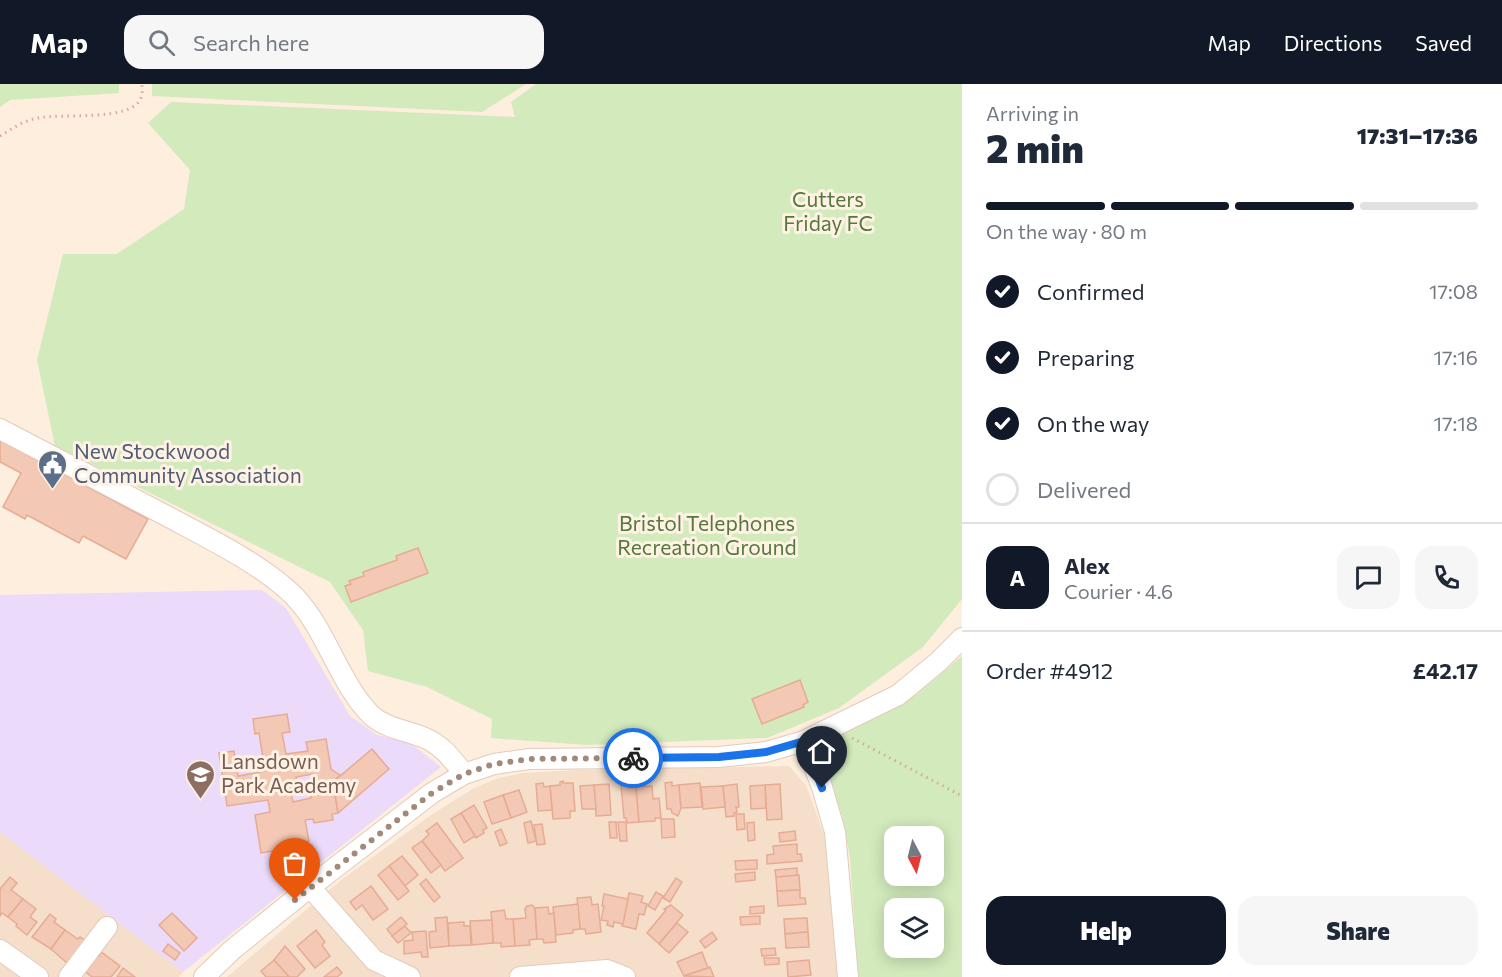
<!DOCTYPE html>
<html lang="en">
<head>
<meta charset="utf-8">
<style>
  :root { --surface:#fff; --page:#f6f6f7; --text:#1f2937; --muted:#747a83; --line:#e0e1e3; --accent:#111827 }
  body { margin:0; font-family:Commissioner,sans-serif; background:var(--page); color:var(--text); height:100vh; display:flex; flex-direction:column; font-size:22px; white-space:nowrap }
  * { box-sizing:border-box; margin:0 }
  p { font-size:20px; color:var(--muted) }
  .icon { flex:none; width:33px; height:33px; fill:none; stroke:currentColor; stroke-width:2; stroke-linecap:round; stroke-linejoin:round }
  .map { position:relative; flex:1; overflow:hidden }
  .drawer { display:flex; flex-direction:column; background:var(--surface); width:540px }
  .drawer>* { flex:none }
  .needle { width:39px; rotate:173deg }
  .tools { position:absolute; left:884px; top:742px; display:grid; gap:12px }
  .tools a { display:grid; place-items:center; width:60px; height:60px; border-radius:12px; background:var(--surface); box-shadow:0 3px 15px #0003; font-size:30px }
  .pin { position:absolute; display:grid; place-items:center; width:51px; height:51px; color:#fff; margin:-62px -26px; border-radius:50% 50% 50% 0; rotate:-45deg; box-shadow:0 0 6px #0007 }
  .pin .icon { rotate:45deg }
  .courier { position:absolute; display:grid; place-items:center; width:60px; height:60px; margin:-30px; border:4px solid #1a73e8; border-radius:50%; background:#fff; color:#222; box-shadow:0 2px 8px #0007 }
  .head em { font-style:normal; font-weight:800 }
  .head div { display:flex; flex-direction:column-reverse }
  .head { display:flex; align-items:center; justify-content:space-between; height:102px; padding:0 24px }
  h1 { font-size:39px; font-weight:800; line-height:45px }
  .bar { display:grid; grid-template-columns:repeat(4,1fr); gap:9px 6px; align-content:center; height:72px; padding:0 24px }
  .bar i { height:8px; border-radius:4px; background:var(--line) }
  .bar .current { background:var(--accent) }
  .bar p { grid-column:span 4 }
  .line { display:flex; align-items:center; gap:15px; padding:0 24px; border-top:2px solid var(--line) }
  .line div { flex:1 }
  .round { display:grid; place-items:center; flex:none; width:63px; height:63px; border-radius:18px; background:var(--page) }
  ol { padding:0 24px; list-style:none }
  li { display:flex; align-items:center; gap:18px; height:66px }
  li p { margin-inline-start:auto }
  li .icon { padding:6px; border-radius:50%; background:var(--accent); color:#fff; stroke-width:4 }
  li:last-child { color:var(--muted) }
  li i { width:33px; height:33px; border:3px solid var(--line); border-radius:50% }
  .action { display:flex; gap:12px; margin-top:auto; padding:12px 24px }
  .action a { flex:1; height:69px; border-radius:18px; background:var(--accent); color:#fff; font-size:24px; font-weight:800; line-height:69px; text-align:center }
  .action a+a { background:var(--page); color:var(--text) }
  header { display:flex; align-items:center; gap:36px; box-sizing:border-box; height:84px; padding:0 30px; background:var(--accent); color:#fff }
  header strong { font-size:28px }
  nav { display:flex; gap:33px; margin-inline-start:auto; font-size:21px }
  .search { width:420px; height:54px; background:var(--page); display:flex; align-items:center; gap:15px; box-sizing:border-box; padding:0 21px; border-radius:18px; color:var(--muted); font-size:22px }
  main { display:flex; flex:1; min-height:0 }
  .map>svg:first-child { display:block }
</style>
</head>
<body>
<header>
<strong>Map</strong>
<div class="search"><svg class="icon" aria-label="search" viewBox="0 0 24 24"><circle cx="10" cy="10" r="6"/><path d="M15 15l6 6"/></svg>Search here</div>
<nav><a>Map</a><a>Directions</a><a>Saved</a></nav>
</header>
<main>
<div class="map">
<svg width="962" height="893" viewBox="0 0 962 893">
  <rect width="100%" height="100%" fill="#fdeedd"/>
  <g fill="#f5dfcb">
    <path d="M789 682 806 701 830 767 838 893H227L341 796 431 731 474 704 499 694 523 689 576 686Z"/>
    <path d="M0 748 183 888 179 893H0Z"/>
  </g>
  <path fill="#ebdaf9" d="M262 506 286 524 350 632 377 651 409 658 441 683 183 888 0 748V511Z"/>
  <g fill="#d2eabc" fill-rule="evenodd">
    <path d="M0 0H119V9L10 16 0 23Z"/>
    <path d="M152 0H526L482 28 152 12Z"/>
    <path d="M536 0H962V515L923 563 839 624 767 654 587 661 491 654 492 635 427 603 368 587 363 546 330 498 55 362 37 276 63 170H117L184 125 190 86 148 39 171 18 515 33 511 18Z"/>
    <path d="M962 572V893H858L850 774 842 731 821 675 825 658 846 644 916 611ZM894 753H933V792H894ZM894 825H933V864H894Z"/>
  </g>
  <g fill="#f3c8b4" stroke="#e6ac93" stroke-width="1.5" fill-rule="evenodd">
    <path d="M0 356 148 435 126 475 83 452 79 459 27 431 25 435 3 423 21 389 0 378Z"/>
    <path d="M418 464 428 489 351 518 345 502 351 500 349 497 364 492 363 488 397 476 396 472Z"/>
    <path d="M800 596 808 618 803 621 804 623 762 640 752 615Z"/>
    <path d="M287 630 290 648 282 649 286 670 308 667 306 658 326 655 331 685 340 691 333 698 338 729 332 730 333 736 314 739 313 735 305 736 309 757 291 761V764L261 769 255 731 270 728 268 716 227 722 219 669 234 667 238 692 265 687 259 649 255 650 253 635ZM313 690 316 707 310 708 311 714 293 718 290 705 298 703 296 693Z"/>
    <path d="M372 665 389 685 338 729 333 698Z"/>
    <path d="M563 697V699H573L575 727H570V734L553 735 550 702 560 701V698Z"/>
    <path d="M672 698V702L679 701 681 724 678 732 672 729 671 725H667L665 699Z"/>
    <path d="M543 699 544 703 550 702 552 726 538 727 536 700Z"/>
    <path d="M700 699 702 723 681 724 679 701Z"/>
    <path d="M609 700 611 731 596 732 594 701Z"/>
    <path d="M628 700 629 704 636 703 639 738 627 739 626 734H624L621 701Z"/>
    <path d="M737 700 739 723H736L737 728 734 729V732L726 733 723 702Z"/>
    <path d="M780 700 782 735 767 736 765 701Z"/>
    <path d="M594 701 596 725H582L580 702Z"/>
    <path d="M765 701 766 724 751 725 750 702Z"/>
    <path d="M652 702 653 715 659 714 661 734H655V737L639 738 636 703Z"/>
    <path d="M723 702 725 723 703 725 701 703Z"/>
    <path d="M519 706 527 728 511 734 503 711Z"/>
    <path d="M503 711 511 734 492 740 484 718Z"/>
    <path d="M474 721 487 744 483 746 484 749 476 754 461 729Z"/>
    <path d="M461 729 475 752 464 759 451 735Z"/>
    <path d="M736 730H744L745 745 737 746Z"/>
    <path d="M661 735H674L675 753 662 754Z"/>
    <path d="M531 737 536 757 528 759 524 739Z"/>
    <path d="M609 738H616L617 754H610Z"/>
    <path d="M618 738H626L627 757H620Z"/>
    <path d="M754 738 755 756 748 757 747 739Z"/>
    <path d="M437 739 463 774 445 787 422 757 429 750 426 747Z"/>
    <path d="M542 740 545 760 537 761 534 741Z"/>
    <path d="M501 745 507 759 500 762 495 748Z"/>
    <path d="M795 747 796 756 780 758 779 749Z"/>
    <path d="M422 757 441 781 431 789 412 764Z"/>
    <path d="M797 760V770H801L802 777 767 780V771L774 770 773 762Z"/>
    <path d="M402 772 418 791 405 802 389 782Z"/>
    <path d="M757 776V785L736 786 735 777Z"/>
    <path d="M389 782 409 807 398 816 378 791Z"/>
    <path d="M797 784V792L776 793 775 786Z"/>
    <path d="M755 788V796L736 798 735 790Z"/>
    <path d="M799 791 800 806 777 807 776 793Z"/>
    <path d="M10 793 17 799 11 806 23 815 8 833 2 829 0 832V805Z"/>
    <path d="M676 794 682 798 670 818 663 814Z"/>
    <path d="M426 795 440 813 434 818 420 800Z"/>
    <path d="M371 802 388 825 373 836 362 821 356 826 350 818Z"/>
    <path d="M800 806V814H805L806 820 778 822 777 807Z"/>
    <path d="M656 808 663 812 655 826 648 822Z"/>
    <path d="M629 809 643 812 641 818 647 820 644 831 639 830 636 845 622 842Z"/>
    <path d="M604 810 628 815 623 840 614 838 613 843 607 841 608 837 601 836 604 822H602Z"/>
    <path d="M591 813 592 821 598 820 601 848 586 850 585 845H580L577 814Z"/>
    <path d="M23 815 36 825 30 833 37 838 27 851 16 842 17 840 8 833Z"/>
    <path d="M578 820 580 845 573 846V849L556 851 553 823Z"/>
    <path d="M532 821 535 824 537 855 529 856 530 861 515 862 513 835 526 834 525 825 527 822Z"/>
    <path d="M671 821 683 831 659 860 647 849 666 826 664 825Z"/>
    <path d="M764 822V829L750 830V823Z"/>
    <path d="M548 823 549 830 554 829 556 858 544 859 543 855H537L535 824Z"/>
    <path d="M504 826 506 835H513L515 862 501 863V859H493L491 828Z"/>
    <path d="M172 829 197 854 184 867 159 841Z"/>
    <path d="M50 830 56 835 54 838 65 846 51 865 32 853Z"/>
    <path d="M760 832V840L741 841 740 833Z"/>
    <path d="M401 833 407 840 392 852 387 845Z"/>
    <path d="M447 833 449 862 430 864 429 848 436 847 435 834Z"/>
    <path d="M807 834 808 848 785 850 784 835Z"/>
    <path d="M492 836 493 859 472 861 470 837Z"/>
    <path d="M464 838V842H470L471 861 449 862 448 839Z"/>
    <path d="M677 839 688 848 669 869 659 860Z"/>
    <path d="M405 842 411 849 398 859 392 852Z"/>
    <path d="M65 846 78 855 80 853 86 857 68 880 51 865Z"/>
    <path d="M316 846 325 858 322 861 330 872 315 884 297 862Z"/>
    <path d="M426 847 428 873H422L421 868 404 870V857L413 856 412 848Z"/>
    <path d="M712 848 717 855 705 864 700 857Z"/>
    <path d="M808 848 809 863 786 864 785 850Z"/>
    <path d="M168 860 180 869 175 876 163 867Z"/>
    <path d="M285 862 305 885 297 893H289L274 876Z"/>
    <path d="M775 864 776 871 762 872 761 865Z"/>
    <path d="M94 868 99 872 101 868 120 882 111 893H92L82 885Z"/>
    <path d="M702 868 708 884 684 892 677 878Z"/>
    <path d="M764 874H779V880L765 881Z"/>
    <path d="M274 876 289 893H266L261 887Z"/>
    <path d="M809 876 811 891 788 893 787 878Z"/>
    <path d="M337 883 342 889 337 893H324Z"/>
    <path d="M710 883 714 893 684 892 708 884Z"/>
    <path d="M123 884 135 893H117Z"/>
  </g>
  <g fill="none" stroke-linecap="round" stroke-linejoin="round">
    <defs>
      <g id="minor">
        <path d="M0 345C55 374 110 402 165 431 204 452 264 481 295 513 327 547 339 599 371 631 386 645 407 646 425 654 442 661 453 676 464 690"/>
        <path d="M804 657 822 703 835 748 848 893"/>
        <path d="M310 803 374 876 410 893"/>
        <path d="M0 866 38 893"/>
        <path d="M69 893 107 843"/>
        <path d="M204 893 232 866 310 803 432 709 464 690 494 680 529 675 719 673 766 668 804 657 898 611 938 578 962 554"/>
        <path d="M520 893 607 886 625 893"/>
      </g>
    </defs>
    <use href="#minor" stroke="#e3cbbc" stroke-width="22"/>
    <g stroke="#d7ab97" stroke-width="3" stroke-dasharray="1.5 4.5" stroke-linecap="butt">
      <path d="M0 52C12 45 24 36 38 34 61 29 132 38 141 14 143 10 142 4 142 0"/>
      <path d="M852 654 962 712"/>
    </g>
    <use href="#minor" stroke="#fff" stroke-width="20"/>
  </g>
  <g fill="none" stroke-linecap="round" stroke-linejoin="round">
    <path stroke="#a3897a" stroke-width="6" stroke-dasharray="0 10.8" d="M295 816 432 709 464 690 494 680 529 675 633 674"/>
    <path stroke="#1a73e8" stroke-width="8" d="M633 674 719 673 766 668 804 657 822 704"/>
  </g>
  <defs>
    <symbol id="civic-pin" viewBox="-11 -11 22 30"><path d="M0 17L-7.5 6A9.5 9.5 0 1 1 7.5 6Z" fill="#5c6f8a" stroke="#fff2e4"/><path d="M-.6-6.5H3V-4.5H.6V-3L4-1V1h2V6H-6V1h2V-1L-.6-3ZM-1.2 2.5V6h2.4V2.5Z" fill="#fff"/></symbol>
    <symbol id="school-pin" viewBox="-11 -11 22 30"><path d="M0 17L-7.5 6A9.5 9.5 0 1 1 7.5 6Z" fill="#8d6e63" stroke="#fff2e4"/><path d="M0-5L7-2L0 1L-7-2ZM-4 1L0 2.5L4 1V4Q0 6-4 4Z" fill="#fff"/></symbol>
  </defs>
  <g fill-rule="evenodd">
    <use href="#civic-pin" x="36" y="364" width="33" height="45"/>
    <use href="#school-pin" x="184" y="674" width="33" height="45"/>
  </g>
  <g text-anchor="middle" stroke-width="6" stroke-linejoin="round" paint-order="stroke">
    <g font-size="21" fill="#54793d" stroke="#fff2e4">
      <text x="828" y="123">Cutters<tspan x="828" dy="24">Friday FC</tspan></text>
      <text x="707" y="447">Bristol Telephones<tspan x="707" dy="24">Recreation Ground</tspan></text>
    </g>
    <g font-size="21" fill="#4e5e75" stroke="#fff2e4" text-anchor="start">
      <text x="74" y="375">New Stockwood<tspan x="74" dy="24">Community Association</tspan></text>
    </g>
    <g font-size="21" fill="#785e54" stroke="#fff2e4" text-anchor="start">
      <text x="221" y="685">Lansdown<tspan x="221" dy="24">Park Academy</tspan></text>
    </g>
  </g>
</svg>
<div class="tools">
<a><svg class="needle" viewBox="-14 -14 28 28"><path d="M0-13l5 13h-10z" fill="#e53935"/><path d="M0 13l5-13h-10z" fill="#747a83"/></svg></a>
<a><svg class="icon" aria-label="layers" viewBox="0 0 24 24"><path d="M12 4l9 5-9 5-9-5zM3 14l9 5 9-5"/></svg></a>
</div>
<div class="pin" style="left:295px;top:816px;background:#ea580c"><svg class="icon" aria-label="bag" viewBox="0 0 24 24"><path d="M5 8h14l-1 12H6zM9 8a3 3 0 0 1 6 0"/></svg></div>
<div class="pin" style="left:822px;top:704px;background:#1f2937"><svg class="icon" aria-label="home" viewBox="0 0 24 24"><path d="M3 11l9-7 9 7M6 9v11h12V9"/></svg></div>
<div class="courier" style="left:633px;top:674px"><svg class="icon" aria-label="bike" viewBox="0 0 24 24"><circle cx="6" cy="16" r="4"/><circle cx="18" cy="16" r="4"/><path d="M6 16l4-8h5l3 8M10 8l3 8H6M13 5h3"/></svg></div>
</div>
<section class="drawer">
<div class="head"><div><h1>2 min</h1><p>Arriving in</p></div><em>17:31–17:36</em></div>
<div class="bar"><i class="current"></i><i class="current"></i><i class="current"></i><i></i><p>On the way · 80 m</p></div>
<ol>
<li><svg class="icon" aria-label="check" viewBox="0 0 24 24"><path d="M5 12l5 5 9-10"/></svg>Confirmed<p>17:08</p></li>
<li><svg class="icon" aria-label="check" viewBox="0 0 24 24"><path d="M5 12l5 5 9-10"/></svg>Preparing<p>17:16</p></li>
<li><svg class="icon" aria-label="check" viewBox="0 0 24 24"><path d="M5 12l5 5 9-10"/></svg>On the way<p>17:18</p></li>
<li><i></i>Delivered</li>
</ol>
<div class="line" style="height:108px"><b class="round" style="background:var(--accent);color:#fff">A</b><div><b>Alex</b><p>Courier · 4.6</p></div><a class="round"><svg class="icon" aria-label="chat" viewBox="0 0 24 24"><path d="M4 5h16v11H9l-5 4z"/></svg></a><a class="round"><svg class="icon" aria-label="phone" viewBox="0 0 24 24"><path d="M5 4h4l2 5-3 2q2 4 5 5l2-3 5 2v4C11 20 4 13 5 4z"/></svg></a></div>
<div class="line" style="height:78px"><div>Order #4912</div><b>£42.17</b></div>
<div class="action"><a>Help</a><a>Share</a></div>
</section>
</main>
</body>
</html>
